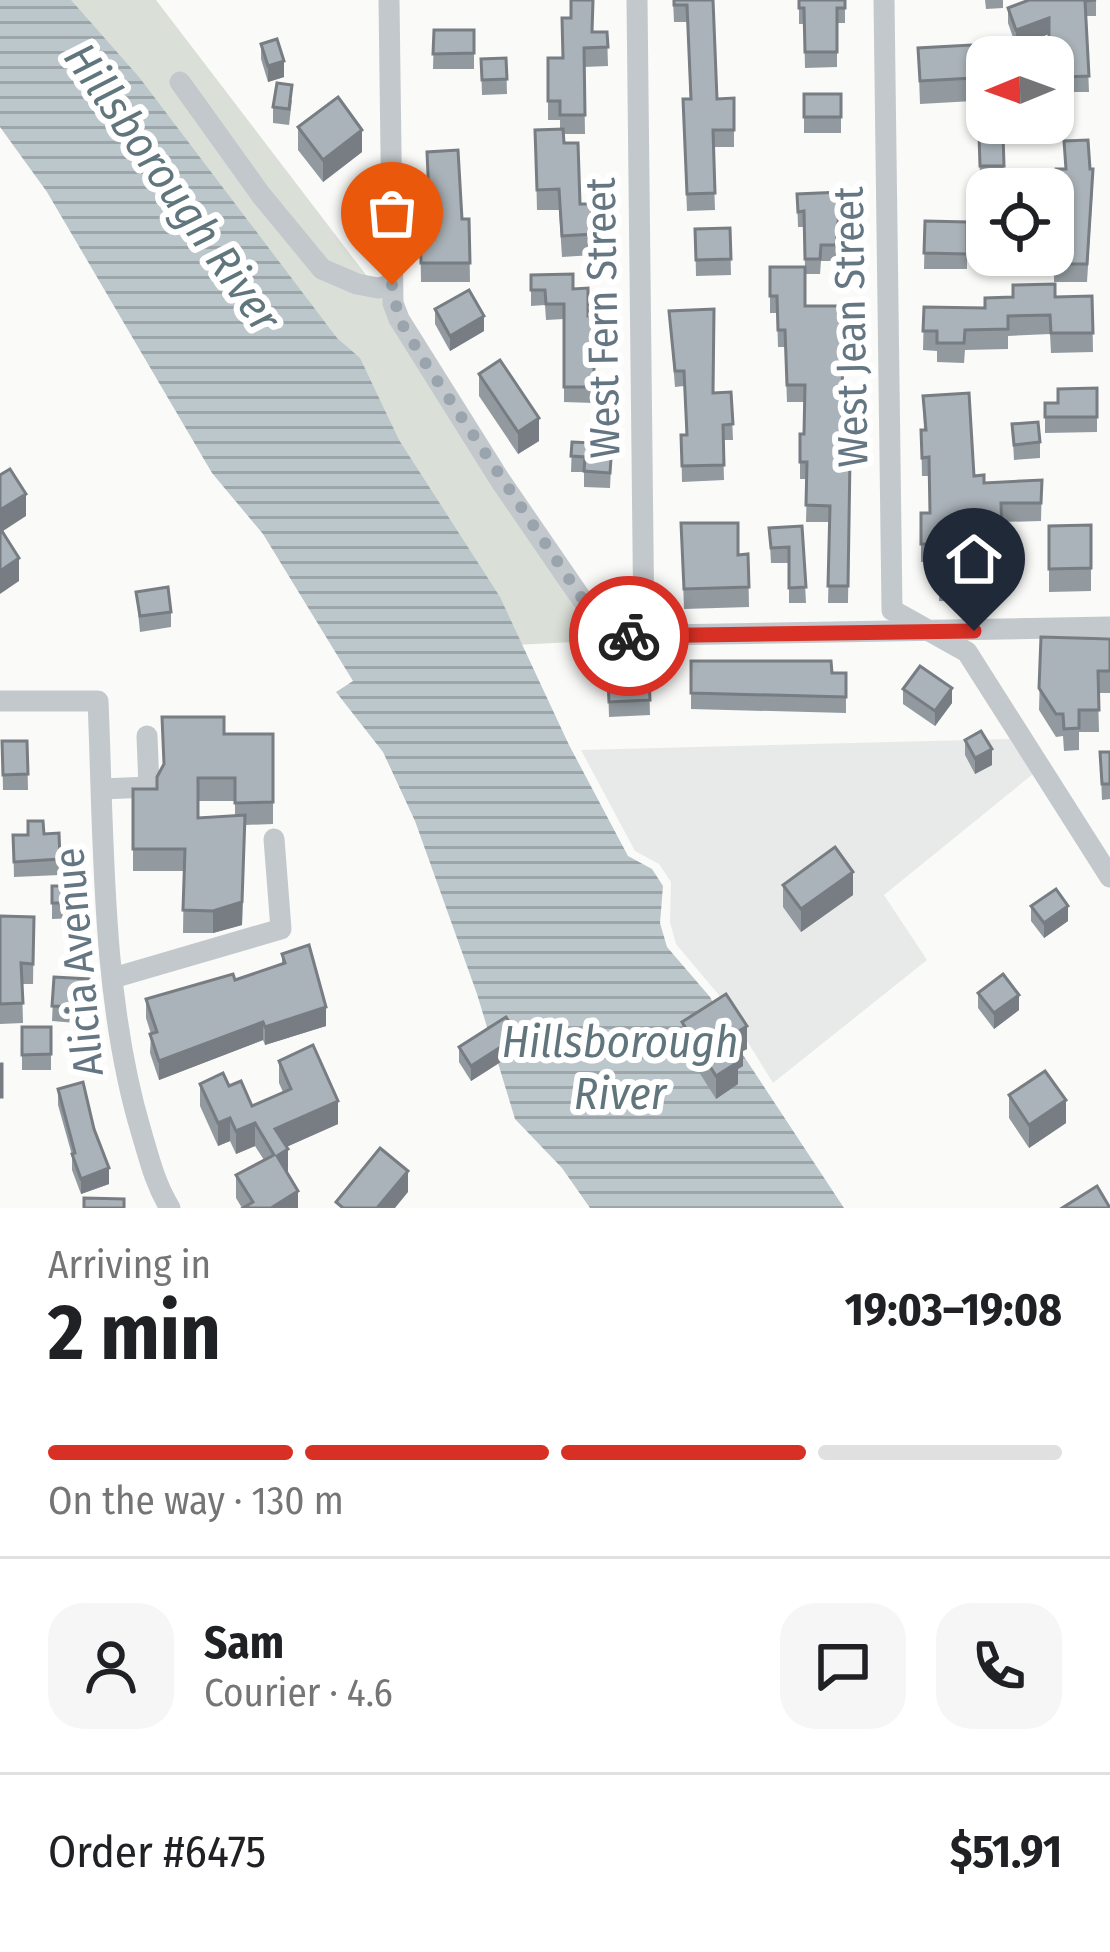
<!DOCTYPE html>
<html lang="en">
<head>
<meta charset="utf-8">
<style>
  :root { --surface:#fff; --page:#f6f6f6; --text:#202124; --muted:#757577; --line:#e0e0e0; --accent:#d93025 }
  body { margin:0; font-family:"Fira Sans Condensed",sans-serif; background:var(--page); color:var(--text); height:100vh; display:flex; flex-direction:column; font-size:45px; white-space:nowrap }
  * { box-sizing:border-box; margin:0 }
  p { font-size:39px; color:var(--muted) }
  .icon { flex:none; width:66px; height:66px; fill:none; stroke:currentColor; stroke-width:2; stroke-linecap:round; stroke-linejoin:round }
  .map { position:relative; height:1208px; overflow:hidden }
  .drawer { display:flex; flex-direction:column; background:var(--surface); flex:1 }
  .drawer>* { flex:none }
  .needle { width:78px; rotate:269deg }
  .controls { position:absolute; left:966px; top:36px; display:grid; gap:24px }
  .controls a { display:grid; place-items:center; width:108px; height:108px; border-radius:24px; background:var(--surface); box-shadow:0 3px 9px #0004; font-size:60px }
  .pin { position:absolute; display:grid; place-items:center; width:102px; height:102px; color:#fff; margin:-123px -51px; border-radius:50% 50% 50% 0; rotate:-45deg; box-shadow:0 0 12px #0007 }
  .pin .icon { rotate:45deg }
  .courier { position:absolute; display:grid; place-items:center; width:120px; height:120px; margin:-60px; border:9px solid #d93025; border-radius:50%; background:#fff; color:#222; box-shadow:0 3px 15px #0007 }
  .summary em { font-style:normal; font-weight:700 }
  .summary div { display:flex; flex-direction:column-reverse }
  .summary { display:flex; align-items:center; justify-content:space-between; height:204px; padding:0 48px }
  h1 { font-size:78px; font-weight:700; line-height:90px }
  .bar { display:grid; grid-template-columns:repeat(4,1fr); gap:18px 12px; align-content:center; height:144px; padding:0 48px }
  .bar i { height:15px; border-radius:9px; background:var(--line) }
  .bar .on { background:var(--accent) }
  .bar p { grid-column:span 4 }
  .line { display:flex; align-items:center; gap:30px; padding:0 48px; border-top:3px solid var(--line) }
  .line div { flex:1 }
  .round { display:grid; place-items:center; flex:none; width:126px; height:126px; border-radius:36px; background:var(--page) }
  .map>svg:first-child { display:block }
</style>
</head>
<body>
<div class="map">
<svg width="1110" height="1208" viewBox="0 0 1110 1208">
  <defs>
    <pattern id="water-rules" width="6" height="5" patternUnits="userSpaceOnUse" patternTransform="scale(3)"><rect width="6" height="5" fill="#bbc7cb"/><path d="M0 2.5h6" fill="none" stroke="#9ca6aa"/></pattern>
  </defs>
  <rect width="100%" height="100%" fill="#fafaf8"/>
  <path fill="#e8e9e9" d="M1010 739 1033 774 884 895 927 960 773 1083 718 994 676 944 670 922 671 882 659 864 635 851 581 750Z"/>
  <path fill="#dadfd7" d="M63 0H156L386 301 595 641 514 645Z"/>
  <path fill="url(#water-rules)" d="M0 0H71L139 77 337 338 360 358 399 440 500 597 569 745 628 856 652 869 663 886 660 923 667 947 710 997 743 1055 844 1208H590L562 1168 515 1119 477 994 415 821 383 752 336 692 353 681 263 534 212 473 47 192 0 127Z"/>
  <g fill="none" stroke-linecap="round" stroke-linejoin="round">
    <g stroke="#c3c8cc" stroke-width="21">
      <path d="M389 0 393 303 399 319 500 480 607 636 1110 627"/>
      <path d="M637 0 644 636"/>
      <path d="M884 0 892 610 967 652 1110 877"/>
      <path d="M180 82 261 195 322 269 357 284 378 288 391 285"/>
      <path d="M0 701H98C104 841 101 997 141 1131 149 1158 155 1184 170 1208"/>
      <path d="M102 789 149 787 147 736"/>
      <path d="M113 978 281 929 274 839"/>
    </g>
  </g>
  <g fill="#929a9f" fill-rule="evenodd">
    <path d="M673 0 713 14 717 99 734 130V147H713L715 210 687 211 683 116 690 99 687 22H674Z"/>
    <path d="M799 0H845V23H837V67L805 68 804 24H799Z"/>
    <path d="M985 0H1003V8L986 9Z"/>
    <path d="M1096 0V16H1086L1089 92H1064L1063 58 1049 57V34L1016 46 1008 23V8Z"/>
    <path d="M434 30H474V69H433Z"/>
    <path d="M593 32H607L608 66 584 67 585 134H563L564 143 580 204H591L593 255 562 257 559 210H537L535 130 560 129V120H548V58H563Z"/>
    <path d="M261 44 284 77 268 82 261 59Z"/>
    <path d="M918 48 973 78V101L920 104Z"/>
    <path d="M506 58 507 94 482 95 481 59Z"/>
    <rect x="804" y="94" width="37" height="39"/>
    <path d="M292 100 289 125 273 123V107Z"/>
    <path d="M298 127 362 152 323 182 298 150Z"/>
    <path d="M1003 134 1004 181 980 182 979 135Z"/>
    <path d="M1064 141 1090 169 1093 187 1087 282H1054V264L1010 263V255H1053V212H1055L1065 169Z"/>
    <path d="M427 152 462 219H469L470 282H421L420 220H429Z"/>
    <path d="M797 194 841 207 836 261H821L820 274H805V306H851V355H842L843 395H851L848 603H828L830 522H806L807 479H800V451L804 434 805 402H787L785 347H778L777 313H770V267H805L804 227H798Z"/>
    <path d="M925 221 967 222V269H924Z"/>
    <path d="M730 228 731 275 696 276 695 229Z"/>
    <path d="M531 275 573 289 588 316H594V403L564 402V319L546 320 545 305 531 306Z"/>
    <path d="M1092 296 1093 352 1051 353 1050 334 1008 336V349L965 350 964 363 937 362V351L923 350 924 307 985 308 1055 297Z"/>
    <path d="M435 309 484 331 450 351 435 324Z"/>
    <path d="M669 311 713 393 731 392 733 440H723L724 480 682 482 681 435H686L684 386 675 387Z"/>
    <path d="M479 374 539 441 518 454 479 396Z"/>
    <path d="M1097 388V432L1045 433V403H1058Z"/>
    <path d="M923 396 974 476 984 483 1042 480 1041 521 1002 522V552H988L987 602 939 601 940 562H921V513H930L929 476H922L921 430H924Z"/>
    <path d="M1012 424 1040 442V458L1014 460Z"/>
    <path d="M572 442 612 444 610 488 584 487V472H571Z"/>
    <path d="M681 523 738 555 748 554 749 607 684 609Z"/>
    <path d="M1091 525V591L1049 592V526Z"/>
    <path d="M802 526 806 603H789V563H771L769 528Z"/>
    <path d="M136 592 171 612V627L140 632Z"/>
    <path d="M1041 637 1110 639V693H1098L1099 732H1079V750L1064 751 1063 736 1056 737 1039 710Z"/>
    <path d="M691 661 846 673V713L691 709Z"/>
    <path d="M649 678 650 715 609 717 608 681Z"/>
    <path d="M903 689 952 703 935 726 903 704Z"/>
    <path d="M224 734H273V824L245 825 242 925 213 933H183L184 871H133V789H157ZM198 801H235V815L198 818Z"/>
    <path d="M965 740 992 765 975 774 965 755Z"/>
    <path d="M2 741H27L28 790H3Z"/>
    <path d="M1100 752H1110V799L1102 800Z"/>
    <path d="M59 833 60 875 14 877 13 835Z"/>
    <path d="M783 885 853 895 801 932 783 907Z"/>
    <path d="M52 886H78V918L52 919Z"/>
    <path d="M1031 906 1068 921 1044 938 1031 921Z"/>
    <path d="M0 916 34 917 33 984H22L23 1023 0 1024Z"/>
    <path d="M282 954 326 1026 265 1045 263 1040 159 1080 150 1053 151 1034 146 1018V999L235 980 282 964Z"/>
    <path d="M54 977 89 979V1008H77L76 1023 52 1021Z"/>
    <path d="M978 993 1019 1010 994 1029 978 1008Z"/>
    <path d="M682 1022 747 1049 743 1051V1066L738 1069V1084L716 1099 682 1045Z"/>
    <rect x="22" y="1027" width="29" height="43"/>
    <path d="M459 1047 518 1051 471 1081 459 1062Z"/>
    <path d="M279 1061 338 1124 286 1147 287 1172 298 1208H242L236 1198V1175L264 1160 255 1146 236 1154 230 1141 218 1146 200 1106V1084L229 1086 252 1106 283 1092 279 1083Z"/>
    <path d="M58 1089 94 1129 109 1184 81 1194 72 1170V1155L58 1105Z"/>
    <path d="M1009 1095 1066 1123 1029 1148 1009 1118Z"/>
  </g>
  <g fill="#777d82">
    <path d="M1049 18V34L1016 46V30Z"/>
    <path d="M284 61V77L268 82V66Z"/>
    <path d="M362 130V152L323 182V160Z"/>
    <path d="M484 316V331L450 351V336Z"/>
    <path d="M539 418V441L518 454V432Z"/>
    <path d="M26 494V516L0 533V510Z"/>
    <path d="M19 558V581L0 594V571Z"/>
    <path d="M952 688V703L935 726V711Z"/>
    <path d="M992 749V765L975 774V758Z"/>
    <path d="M245 815 242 925 213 933V911Z"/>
    <path d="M853 872V895L801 932V909Z"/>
    <path d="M1068 906V921L1044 938V923Z"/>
    <path d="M1019 995V1010L994 1029V1013Z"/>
    <path d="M326 1007V1026L265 1045V1027Z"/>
    <path d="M263 1022V1040L159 1080V1061Z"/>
    <path d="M747 1026V1049L743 1051V1066L738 1069V1084L716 1099V1076L731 1051 736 1033Z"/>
    <path d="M518 1036V1051L471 1081V1066Z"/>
    <path d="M1066 1100V1123L1029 1148V1125Z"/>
    <path d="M338 1101V1124L275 1152V1129Z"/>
    <path d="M230 1118V1141L218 1146V1123Z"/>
    <path d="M255 1123V1146L236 1154V1131Z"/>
    <path d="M288 1149V1172L277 1179V1156Z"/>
    <path d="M109 1168V1184L81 1194V1179Z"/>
    <path d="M408 1171V1192L395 1208H377Z"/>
    <path d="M298 1191V1208H271Z"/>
  </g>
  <g fill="#aab3b9" stroke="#777d82" stroke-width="3">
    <path d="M571 0H593L592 32H607L608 47 584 48 585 115H560V101H548V58H563L562 18H571Z"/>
    <path d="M674 0H713L717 99 734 98V130H713L715 193 687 194 683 99H691L687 5H674Z"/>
    <path d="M799 0H845V8H837V52H805L804 8H799Z"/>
    <path d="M1029 0H1096L1085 1 1089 76 1064 77 1063 43H1049V18L1016 30 1008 8Z"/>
    <path d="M434 30H474V53L433 54Z"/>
    <path d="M277 39 284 61 268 66 261 44Z"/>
    <path d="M971 45 973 78 920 81 918 48Z"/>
    <path d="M506 58 507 79 482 80 481 59Z"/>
    <path d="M277 83 292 85 289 109 273 107Z"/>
    <rect x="804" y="94" width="37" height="23"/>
    <path d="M338 97 362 130 323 160 298 127Z"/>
    <path d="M563 129 564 143H578L580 204H591L593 234 562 236 559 189 537 190 535 130Z"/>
    <path d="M1003 134 1004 166H980L979 135Z"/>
    <path d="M1088 140 1090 169H1093L1087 264H1054L1053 212H1055L1056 169H1066L1064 141Z"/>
    <path d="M458 150 462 219H469L470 263H421L420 220H430L427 152Z"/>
    <path d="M841 192 836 245H821L820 259H805L804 211 798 212 797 194Z"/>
    <path d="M925 221 967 222V254L924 253Z"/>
    <path d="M730 228 731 259 696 260 695 229Z"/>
    <path d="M770 267H805V306H851V339H841L843 395H851L848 586H828L830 506 806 505 807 462H800V434H804L805 385H787L785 330H778L777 296H770Z"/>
    <path d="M573 274V289L588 288V316H594V387H564V304H546L545 290H531V275Z"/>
    <path d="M1055 284V297L1092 296 1093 333H1051L1050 315 1008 316V329L965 330 964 343H937V331H923L924 307 985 308V298L1013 297V285Z"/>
    <path d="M469 290 484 316 450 336 435 309Z"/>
    <path d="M714 309 713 393 731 392 733 424 723 425 724 465 682 466 681 435H687L684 371H675L669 311Z"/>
    <path d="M500 360 539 418 518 432 479 374Z"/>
    <path d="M1097 388V417H1045V403H1058V389Z"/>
    <path d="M969 393 974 476 984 475V483L1042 480 1041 503H1001L1002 534H988L987 583 939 582 940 544H921V513H930L929 457 922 458 921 430H926L923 396Z"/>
    <path d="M1038 422 1040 442 1014 445 1012 424Z"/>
    <path d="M572 442 612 444 610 473 584 471 585 457 571 456Z"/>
    <path d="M10 469 26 494 0 510V475Z"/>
    <path d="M681 523H738V555L748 554 749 587 684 589Z"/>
    <path d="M1091 525V568L1049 569V526Z"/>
    <path d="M802 526 806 587 789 588V547L771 548 769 528Z"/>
    <path d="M0 528 19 558 0 571Z"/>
    <path d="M168 587 171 612 140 616 136 592Z"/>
    <path d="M1041 637 1110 639V671H1098L1099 710H1079V728L1064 729 1063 714H1056L1039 688Z"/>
    <path d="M691 661H831L832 673H846V697L691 693Z"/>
    <path d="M920 666 952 688 935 711 903 689Z"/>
    <path d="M649 678 650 700 609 702 608 681Z"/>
    <path d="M162 717H224V734H273V802L235 803V778H198V818L245 815 242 902 213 911 183 910 185 849H133V789H157V777L164 764Z"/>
    <path d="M981 731 992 749 975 758 965 740Z"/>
    <path d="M2 741H27L28 774 3 775Z"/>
    <path d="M1100 752H1110V784H1102Z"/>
    <path d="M28 821H43L44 834 59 833 60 859 14 862 13 835H28Z"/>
    <path d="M835 847 853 872 801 909 783 885Z"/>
    <rect x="52" y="886" width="26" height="17"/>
    <path d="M1056 889 1068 906 1044 923 1031 906Z"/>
    <path d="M0 916 34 917 33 964 21 963 23 1003 0 1004Z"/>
    <path d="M309 945 326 1007 265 1027 263 1022 159 1061 150 1034 157 1032 146 999 233 974 235 980 285 963 282 954Z"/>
    <path d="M1003 974 1019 995 994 1013 978 993Z"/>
    <path d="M54 977 89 979V993H77L76 1007 52 1006Z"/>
    <path d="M726 994 747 1026 736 1033 743 1044 731 1051 738 1062 716 1076 682 1022Z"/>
    <path d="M506 1017 518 1036 471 1066 459 1047Z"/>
    <path d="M22 1027H51V1054L22 1055Z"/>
    <path d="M313 1045 338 1101 275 1129 288 1149 277 1156 298 1191 271 1208H243L253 1202 236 1175 274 1155 255 1123 236 1131 230 1118 218 1123 200 1084 223 1073 229 1086 241 1081 252 1106 291 1089 279 1061Z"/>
    <rect x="0" y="1064" width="2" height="33"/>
    <path d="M1045 1071 1066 1100 1029 1125 1009 1095Z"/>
    <path d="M83 1082 94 1129 109 1168 81 1179 72 1154 75 1153 58 1089Z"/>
    <path d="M380 1148 408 1171 377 1208H343L336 1202Z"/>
    <path d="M1097 1186 1110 1208H1062Z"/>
    <path d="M84 1198 124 1199V1208H84Z"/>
  </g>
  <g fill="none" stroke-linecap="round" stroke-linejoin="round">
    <path stroke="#99a4ac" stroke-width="12" stroke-dasharray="0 21.6" d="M392 285 399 319 426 364 607 636H629"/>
    <path stroke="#d93025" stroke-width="15" d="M629 636 974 631"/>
  </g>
  <g text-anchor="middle" stroke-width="12" stroke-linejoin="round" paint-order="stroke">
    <g font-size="42" fill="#657683" stroke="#fff">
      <text transform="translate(602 318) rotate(-91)" y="15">West Fern Street</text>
      <text transform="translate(850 327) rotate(-91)" y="15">West Jean Street</text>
      <text transform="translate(78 962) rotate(-95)" y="15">Alicia Avenue</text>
    </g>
    <g font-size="45" font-style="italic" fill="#60757c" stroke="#fff">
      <text transform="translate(173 187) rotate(55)" y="16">Hillsborough River</text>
      <text x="620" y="1057">Hillsborough<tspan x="620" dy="52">River</tspan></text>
    </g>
  </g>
</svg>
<div class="controls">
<a><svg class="needle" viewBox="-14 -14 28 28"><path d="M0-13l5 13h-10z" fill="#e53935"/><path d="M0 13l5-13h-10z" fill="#757577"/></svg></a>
<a><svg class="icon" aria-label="locate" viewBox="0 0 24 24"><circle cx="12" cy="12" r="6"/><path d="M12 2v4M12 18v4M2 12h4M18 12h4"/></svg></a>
</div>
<div class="pin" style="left:392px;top:285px;background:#ea580c"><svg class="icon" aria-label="bag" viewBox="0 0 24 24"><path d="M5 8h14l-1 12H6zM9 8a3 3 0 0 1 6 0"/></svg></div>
<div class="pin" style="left:974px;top:631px;background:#1f2937"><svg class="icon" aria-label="home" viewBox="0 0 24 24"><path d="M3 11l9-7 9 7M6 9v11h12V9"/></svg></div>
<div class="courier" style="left:629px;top:636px"><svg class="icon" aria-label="bike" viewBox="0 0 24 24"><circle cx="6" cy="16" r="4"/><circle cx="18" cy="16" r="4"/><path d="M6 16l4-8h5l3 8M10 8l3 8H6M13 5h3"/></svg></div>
</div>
<section class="drawer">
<div class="summary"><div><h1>2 min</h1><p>Arriving in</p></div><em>19:03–19:08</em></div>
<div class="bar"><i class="on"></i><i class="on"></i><i class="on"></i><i></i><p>On the way · 130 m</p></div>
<div class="line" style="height:216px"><a class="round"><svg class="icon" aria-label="person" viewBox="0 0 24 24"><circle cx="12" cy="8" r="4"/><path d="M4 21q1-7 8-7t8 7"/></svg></a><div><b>Sam</b><p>Courier · 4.6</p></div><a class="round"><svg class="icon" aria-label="chat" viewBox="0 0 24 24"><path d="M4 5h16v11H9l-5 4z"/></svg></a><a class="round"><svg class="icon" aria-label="phone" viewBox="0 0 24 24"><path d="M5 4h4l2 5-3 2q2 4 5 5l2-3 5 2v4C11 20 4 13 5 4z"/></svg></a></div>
<div class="line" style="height:156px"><div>Order #6475</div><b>$51.91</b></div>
</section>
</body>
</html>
